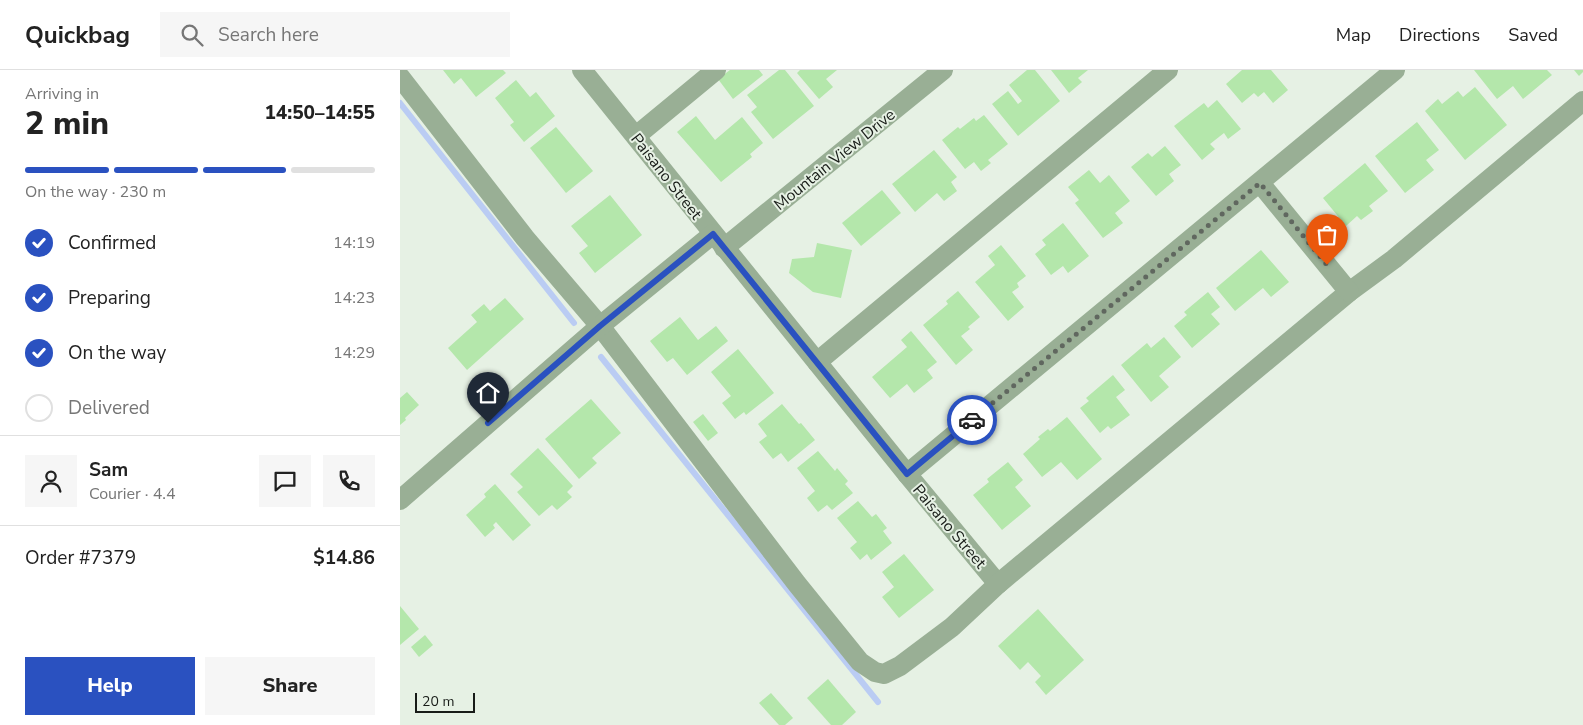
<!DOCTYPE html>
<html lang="en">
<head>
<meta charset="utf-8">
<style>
  :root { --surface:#fff; --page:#f6f6f6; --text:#222; --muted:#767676; --line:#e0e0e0; --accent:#2a51c0 }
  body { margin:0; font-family:"Nunito Sans",sans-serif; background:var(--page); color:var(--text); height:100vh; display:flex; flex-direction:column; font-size:19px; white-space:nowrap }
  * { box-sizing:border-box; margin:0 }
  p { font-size:16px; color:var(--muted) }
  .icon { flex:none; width:28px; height:28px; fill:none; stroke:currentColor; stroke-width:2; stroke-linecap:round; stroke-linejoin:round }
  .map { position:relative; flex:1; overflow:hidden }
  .side { display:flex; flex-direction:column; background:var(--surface); width:400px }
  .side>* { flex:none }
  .scale { position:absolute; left:15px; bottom:12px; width:60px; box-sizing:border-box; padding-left:5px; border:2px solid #181c18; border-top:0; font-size:14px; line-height:18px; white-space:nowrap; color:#181c18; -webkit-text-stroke:4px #e6f1e4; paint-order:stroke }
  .pin { position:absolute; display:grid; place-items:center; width:42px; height:42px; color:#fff; margin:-51px -21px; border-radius:50% 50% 50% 0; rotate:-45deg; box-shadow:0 0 5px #0007 }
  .pin .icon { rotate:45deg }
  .courier { position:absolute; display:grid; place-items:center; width:50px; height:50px; margin:-25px; border:4px solid #2a51c0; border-radius:50%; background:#fff; color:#222; box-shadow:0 1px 6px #0007 }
  .overview em { font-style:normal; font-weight:800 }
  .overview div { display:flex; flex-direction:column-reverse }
  .overview { display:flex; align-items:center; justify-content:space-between; height:85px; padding:0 25px }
  h1 { font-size:32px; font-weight:800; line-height:38px }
  .bar { display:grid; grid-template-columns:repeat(4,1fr); gap:8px 5px; align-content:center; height:60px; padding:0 25px }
  .bar i { height:6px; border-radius:4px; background:var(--line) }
  .bar .active { background:var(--accent) }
  .bar p { grid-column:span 4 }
  .line { display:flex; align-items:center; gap:12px; padding:0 25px; border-top:1px solid var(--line) }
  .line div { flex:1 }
  .round { display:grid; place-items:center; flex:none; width:52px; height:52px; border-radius:0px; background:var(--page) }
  ol { padding:0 25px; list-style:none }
  li { display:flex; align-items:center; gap:15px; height:55px }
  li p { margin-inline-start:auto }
  li .icon { padding:5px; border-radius:50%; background:var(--accent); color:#fff; stroke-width:4 }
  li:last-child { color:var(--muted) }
  li i { width:28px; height:28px; border:2px solid var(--line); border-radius:50% }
  .cta { display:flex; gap:10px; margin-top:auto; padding:10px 25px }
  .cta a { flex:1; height:58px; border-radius:0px; background:var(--accent); color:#fff; font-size:20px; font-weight:800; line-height:58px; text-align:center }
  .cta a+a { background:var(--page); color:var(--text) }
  header { display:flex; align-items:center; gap:30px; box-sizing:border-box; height:70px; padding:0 25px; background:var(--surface); border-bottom:1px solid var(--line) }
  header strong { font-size:24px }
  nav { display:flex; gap:28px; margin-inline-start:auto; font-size:18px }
  .search { width:350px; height:45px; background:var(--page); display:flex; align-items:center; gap:12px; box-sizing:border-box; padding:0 18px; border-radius:0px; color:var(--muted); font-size:19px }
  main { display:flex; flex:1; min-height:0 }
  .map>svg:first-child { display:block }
</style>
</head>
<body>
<header>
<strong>Quickbag</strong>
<div class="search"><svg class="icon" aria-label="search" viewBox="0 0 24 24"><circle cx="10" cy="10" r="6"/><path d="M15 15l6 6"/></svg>Search here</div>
<nav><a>Map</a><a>Directions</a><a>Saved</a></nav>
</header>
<main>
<section class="side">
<div class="overview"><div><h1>2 min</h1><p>Arriving in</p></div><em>14:50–14:55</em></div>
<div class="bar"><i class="active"></i><i class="active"></i><i class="active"></i><i></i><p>On the way · 230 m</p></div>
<ol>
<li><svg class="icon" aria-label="check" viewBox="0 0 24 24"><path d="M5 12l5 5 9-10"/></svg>Confirmed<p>14:19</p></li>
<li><svg class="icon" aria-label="check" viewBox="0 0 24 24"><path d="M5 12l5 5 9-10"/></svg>Preparing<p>14:23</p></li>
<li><svg class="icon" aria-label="check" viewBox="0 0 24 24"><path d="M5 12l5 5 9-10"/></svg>On the way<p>14:29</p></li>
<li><i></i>Delivered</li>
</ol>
<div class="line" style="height:90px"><a class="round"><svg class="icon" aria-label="person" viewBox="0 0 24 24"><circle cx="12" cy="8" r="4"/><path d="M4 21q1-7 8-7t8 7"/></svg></a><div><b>Sam</b><p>Courier · 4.4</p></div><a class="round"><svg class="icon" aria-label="chat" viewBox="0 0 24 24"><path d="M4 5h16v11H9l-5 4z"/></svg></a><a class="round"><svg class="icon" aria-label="phone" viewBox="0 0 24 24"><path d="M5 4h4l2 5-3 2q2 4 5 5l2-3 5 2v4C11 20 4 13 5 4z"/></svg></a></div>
<div class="line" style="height:65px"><div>Order #7379</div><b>$14.86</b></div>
<div class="cta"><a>Help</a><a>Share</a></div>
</section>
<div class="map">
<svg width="1183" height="655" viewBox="0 0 1183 655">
  <rect width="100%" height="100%" fill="#e6f1e4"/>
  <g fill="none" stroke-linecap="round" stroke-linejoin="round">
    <g stroke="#baccf3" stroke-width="6">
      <path d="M0 33 174 253"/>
      <path d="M201 287 478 632"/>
    </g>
  </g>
  <g fill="#b4e7ab">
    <path d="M43 0H103L106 3 76 27 61 8 54 14Z"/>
    <path d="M330 0H359L363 5 333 29 318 9Z"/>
    <path d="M379 0H385L414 36 373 69 351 42 357 37 347 25Z"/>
    <path d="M400 0H437L426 9 433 17 419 29 397 3Z"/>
    <path d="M627 0H635L660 31 618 66 592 34 608 21 618 34 622 31 609 15Z"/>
    <path d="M651 0H688L678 8 682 12 669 23Z"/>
    <path d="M842 0H871L888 20 873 33 864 22 858 27 854 23 842 33 826 14Z"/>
    <path d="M1074 0H1147L1152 5 1123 29 1113 16 1097 29Z"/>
    <path d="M1174 0H1183V2L1179 6Z"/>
    <path d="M116 10 130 27 136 22 155 46 124 72 110 55 114 52 95 28Z"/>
    <path d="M1075 17 1107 55 1065 90 1025 41 1038 29 1042 34 1058 21 1063 27Z"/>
    <path d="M817 30 841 59 828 69 824 63 810 74 815 79 802 90 774 56 804 33 808 38Z"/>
    <path d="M584 45 608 74 588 90 591 93 581 101 574 92 565 99 542 70 558 57 560 59 574 48 576 51Z"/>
    <path d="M296 46 315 70 342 47 363 73 350 84 352 87 321 112 277 62Z"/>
    <path d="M1017 52 1039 80 1026 90 1034 100 1005 123 975 86Z"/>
    <path d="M156 57 193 101 166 123 130 78Z"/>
    <path d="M765 76 781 95 769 104 774 111 756 126 731 97 748 83 752 87Z"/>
    <path d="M534 80 557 107 551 112 557 121 544 131 537 123 515 142 492 114Z"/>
    <path d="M965 93 988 121 969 136 973 141 961 150 957 146 946 156 923 128Z"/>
    <path d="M689 100 700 113 709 105 730 131 715 143 723 153 703 168 675 133 679 130 668 117Z"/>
    <path d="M482 120 501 143 461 176 442 153Z"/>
    <path d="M210 125 242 165 195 203 179 183 188 176 171 156Z"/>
    <path d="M663 153 689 186 668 203 663 196 651 205 635 184 646 175 642 170Z"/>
    <path d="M417 173 452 180 441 228 413 222 389 203 392 189 414 187Z"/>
    <path d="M601 175 626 206 617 213 619 217 612 222 624 237 608 251 575 212 595 195 588 186Z"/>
    <path d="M861 180 889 212 871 227 863 218 835 241 816 218Z"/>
    <path d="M558 221 580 247 568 257 570 259 561 266 573 280 556 295 523 255 548 234 546 231Z"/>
    <path d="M808 222 820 237 811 244 820 254 792 278 774 256 787 245 784 242Z"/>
    <path d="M105 228 124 249 67 300 48 278 77 252 71 245 84 234 90 241Z"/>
    <path d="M280 247 298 270 316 256 328 271 287 305 273 288 267 292 250 271Z"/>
    <path d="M511 261 537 292 527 300 533 308 514 323 507 314 490 328 472 307 507 277 501 270Z"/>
    <path d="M764 267 781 287 759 306 769 317 751 332 721 295 747 273 751 278Z"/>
    <path d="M338 279 374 323 346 345 344 342 335 349 322 333 331 326 311 302Z"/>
    <path d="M713 305 725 320 716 327 730 345 711 359 708 356 700 363 680 338 689 331 686 328Z"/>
    <path d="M7 322 19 335 5 348 6 350 0 355V328Z"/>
    <path d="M191 329 221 363 192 388 197 393 179 409 145 369Z"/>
    <path d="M382 334 399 354 401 353 415 370 388 392 381 383 373 389 359 372 367 366 358 354Z"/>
    <path d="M303 344 318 363 308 371 293 352Z"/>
    <path d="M667 347 702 389 677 410 661 392 642 407 623 384 640 369 638 367 648 359 650 361Z"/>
    <path d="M138 378 173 416 167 422 172 427 157 440 152 435 139 446 117 422 123 417 110 404Z"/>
    <path d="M418 381 435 401 437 398 448 411 445 414 453 423 432 440 427 435 418 442 407 428 415 421 397 398Z"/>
    <path d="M608 392 623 410 615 417 631 436 602 460 573 425 589 412 587 409Z"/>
    <path d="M95 414 131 455 113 471 96 452 93 455 95 458 85 467 66 445 86 427 84 424Z"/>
    <path d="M458 431 472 447 476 444 487 458 483 461 492 473 471 490 467 484 460 490 450 478 457 472 437 448Z"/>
    <path d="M504 484 534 520 499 548 482 527 494 517 482 502Z"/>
    <path d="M0 536 19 559 0 575Z"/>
    <path d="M638 539 684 590 646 625 635 612 641 606 628 592 620 600 598 576Z"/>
    <path d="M25 565 33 575 19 587 11 577Z"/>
    <path d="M428 609 456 642 442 655H431L407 628Z"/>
    <path d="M371 623 393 648 385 655H379L359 633Z"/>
  </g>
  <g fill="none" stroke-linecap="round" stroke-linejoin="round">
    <g stroke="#99af95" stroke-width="20">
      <path d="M182 0 507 404 598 514"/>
      <path d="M0 7 125 168 200 256 397 514 460 592 475 602 484 604 500 596 552 557 598 514 949 222 994 189 1183 31"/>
      <path d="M236 66 316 0"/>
      <path d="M860 113 949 222"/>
      <path d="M324 178 543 0"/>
      <path d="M417 292 768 0"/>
      <path d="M507 404 995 0"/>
      <path d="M0 430 200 256 313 164"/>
    </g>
  </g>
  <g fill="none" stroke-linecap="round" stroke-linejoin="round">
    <path stroke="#60675f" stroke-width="5" stroke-dasharray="0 9" d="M572 350 860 113 927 195"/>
    <path stroke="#2a51c0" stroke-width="6" d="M88 353 200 256 313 164 507 404 572 350"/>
  </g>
  <g text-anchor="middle" stroke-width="4" stroke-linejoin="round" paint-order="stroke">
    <g font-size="16" fill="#181c18" stroke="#e6f1e4">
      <text transform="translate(434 89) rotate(-39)" y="6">Mountain View Drive</text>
      <text transform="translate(267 106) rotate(52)" y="6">Paisano Street</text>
      <text transform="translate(550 456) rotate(50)" y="6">Paisano Street</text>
    </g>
  </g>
</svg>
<div class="scale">20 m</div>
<div class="pin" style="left:927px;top:195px;background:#ea580c"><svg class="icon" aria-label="bag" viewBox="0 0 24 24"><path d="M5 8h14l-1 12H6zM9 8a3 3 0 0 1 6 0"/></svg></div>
<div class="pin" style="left:88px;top:353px;background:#1f2937"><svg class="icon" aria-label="home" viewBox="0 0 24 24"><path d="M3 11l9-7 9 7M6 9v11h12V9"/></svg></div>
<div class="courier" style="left:572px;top:350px"><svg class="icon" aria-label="car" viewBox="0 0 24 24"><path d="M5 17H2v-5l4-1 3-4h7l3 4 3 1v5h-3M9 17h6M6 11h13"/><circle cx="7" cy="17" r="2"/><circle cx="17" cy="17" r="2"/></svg></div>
</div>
</main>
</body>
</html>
